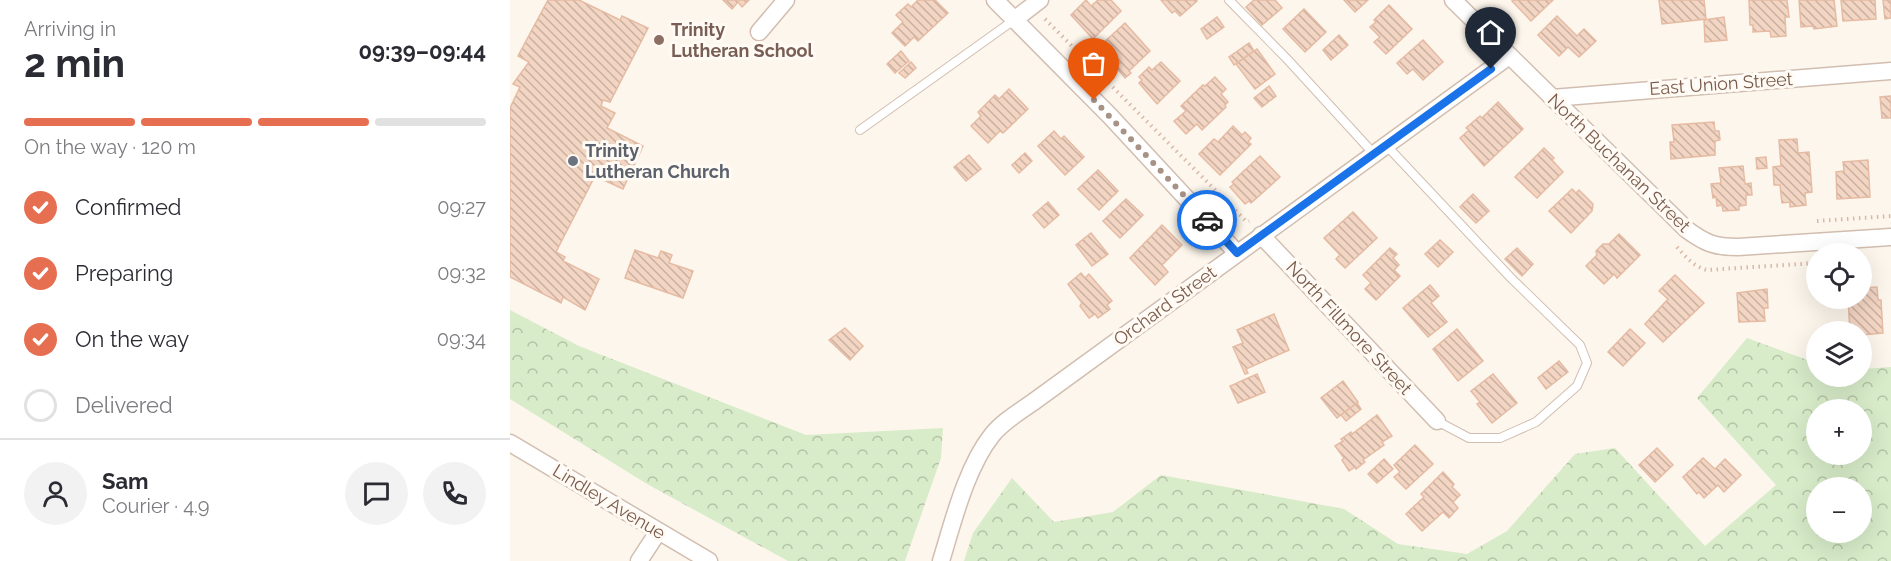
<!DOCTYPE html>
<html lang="en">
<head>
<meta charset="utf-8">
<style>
  :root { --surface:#fff; --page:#f2f2f3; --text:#2b2b33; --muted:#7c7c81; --line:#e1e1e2; --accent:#e76f51 }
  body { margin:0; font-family:Raleway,sans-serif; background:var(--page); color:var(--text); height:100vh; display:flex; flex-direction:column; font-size:22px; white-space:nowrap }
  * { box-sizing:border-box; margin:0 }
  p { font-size:20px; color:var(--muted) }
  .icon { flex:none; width:33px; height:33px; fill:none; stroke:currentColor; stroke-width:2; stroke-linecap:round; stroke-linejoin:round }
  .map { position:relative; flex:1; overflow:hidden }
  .sheet { display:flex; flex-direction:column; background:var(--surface); width:510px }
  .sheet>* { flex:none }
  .controls { position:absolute; left:1296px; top:243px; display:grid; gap:12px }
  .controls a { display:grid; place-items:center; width:66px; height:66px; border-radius:50%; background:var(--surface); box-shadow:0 6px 24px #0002; font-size:30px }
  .pin { position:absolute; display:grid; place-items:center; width:51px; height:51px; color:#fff; margin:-62px -26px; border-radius:50% 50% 50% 0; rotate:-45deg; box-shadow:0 0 6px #0007 }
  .pin .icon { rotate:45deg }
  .courier { position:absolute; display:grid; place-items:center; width:60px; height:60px; margin:-30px; border:4px solid #1a73e8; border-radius:50%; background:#fff; color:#222; box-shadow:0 2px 8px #0007 }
  .overview em { font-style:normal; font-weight:700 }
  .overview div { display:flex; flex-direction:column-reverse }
  .overview { display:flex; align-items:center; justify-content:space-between; height:102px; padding:0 24px }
  h1 { font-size:39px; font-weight:700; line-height:45px }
  .bar { display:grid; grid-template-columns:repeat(4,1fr); gap:9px 6px; align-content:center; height:72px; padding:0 24px }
  .bar i { height:8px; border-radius:4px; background:var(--line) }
  .bar .current { background:var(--accent) }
  .bar p { grid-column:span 4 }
  .line { display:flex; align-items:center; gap:15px; padding:0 24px; border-top:2px solid var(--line) }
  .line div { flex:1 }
  .round { display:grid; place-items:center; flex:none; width:63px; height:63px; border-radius:32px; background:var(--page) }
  ol { padding:0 24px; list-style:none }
  li { display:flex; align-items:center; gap:18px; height:66px }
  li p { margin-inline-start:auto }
  li .icon { padding:6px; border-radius:50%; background:var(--accent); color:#fff; stroke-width:4 }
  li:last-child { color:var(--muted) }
  li i { width:33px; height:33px; border:3px solid var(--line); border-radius:50% }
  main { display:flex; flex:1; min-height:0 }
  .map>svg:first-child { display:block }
</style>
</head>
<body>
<main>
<section class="sheet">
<div class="overview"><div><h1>2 min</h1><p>Arriving in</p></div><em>09:39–09:44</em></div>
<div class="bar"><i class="current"></i><i class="current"></i><i class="current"></i><i></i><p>On the way · 120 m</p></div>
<ol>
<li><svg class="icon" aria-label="check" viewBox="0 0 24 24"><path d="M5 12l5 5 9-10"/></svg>Confirmed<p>09:27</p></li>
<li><svg class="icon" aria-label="check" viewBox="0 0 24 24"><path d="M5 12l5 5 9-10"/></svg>Preparing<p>09:32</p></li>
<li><svg class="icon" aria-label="check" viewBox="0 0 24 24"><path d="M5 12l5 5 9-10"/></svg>On the way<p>09:34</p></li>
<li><i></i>Delivered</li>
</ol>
<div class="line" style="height:108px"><a class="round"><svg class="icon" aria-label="person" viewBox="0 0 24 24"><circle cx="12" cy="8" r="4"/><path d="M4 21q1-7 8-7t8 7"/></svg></a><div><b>Sam</b><p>Courier · 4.9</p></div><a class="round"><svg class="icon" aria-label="chat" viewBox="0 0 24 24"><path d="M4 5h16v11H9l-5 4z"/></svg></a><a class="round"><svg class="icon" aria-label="phone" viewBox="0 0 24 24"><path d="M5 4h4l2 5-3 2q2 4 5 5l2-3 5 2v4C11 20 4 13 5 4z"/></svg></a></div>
</section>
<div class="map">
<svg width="1381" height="561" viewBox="0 0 1381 561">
  <defs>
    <pattern id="forest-crowns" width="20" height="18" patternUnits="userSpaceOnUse" patternTransform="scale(1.5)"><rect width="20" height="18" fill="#d8ecc9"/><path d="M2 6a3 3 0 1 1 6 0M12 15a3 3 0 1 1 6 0" fill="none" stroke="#b4c2a5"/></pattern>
    <pattern id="building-back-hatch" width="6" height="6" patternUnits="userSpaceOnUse" patternTransform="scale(1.5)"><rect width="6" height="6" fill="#f3d5c3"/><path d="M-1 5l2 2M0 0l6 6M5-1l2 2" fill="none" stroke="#cab0a1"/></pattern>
  </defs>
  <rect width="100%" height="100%" fill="#fdf6ec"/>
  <g fill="url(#forest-crowns)" fill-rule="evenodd">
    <path d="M0 310 69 346 296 435 433 428 431 458 395 561H278L137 484 0 399Z"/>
    <path d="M1237 338 1306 363V376H1352V369L1381 367V561H454L463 533 502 478 544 522 603 512 651 475 834 509 888 544 957 554 997 531 1065 454 1105 448 1195 546 1266 485 1187 398ZM1306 410H1352V454H1306ZM1306 488H1352V532H1306Z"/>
  </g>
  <g fill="url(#building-back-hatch)" stroke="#e6bba3" stroke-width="1.5">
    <path d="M38 0H69L110 20 112 16 138 28 100 102 93 100 91 106 105 113 97 128 133 146 113 189 85 176 46 252 55 257 53 261 89 279 75 310 53 297 51 303 0 277V108L10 87 3 84 19 62 8 56Z"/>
    <path d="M213 0H239L232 7 228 2 222 9Z"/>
    <path d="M408 0H425L438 13 408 41 404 37 395 46 382 33 393 22 386 15 398 4 401 7Z"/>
    <path d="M576 0 581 6 588 0H601L611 11 583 39 561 15Z"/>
    <path d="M651 0H686L687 1 670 16 665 11 662 13Z"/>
    <path d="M744 0H765L772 8 752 25 736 7Z"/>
    <path d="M834 0H858L845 12Z"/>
    <path d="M1004 0H1043L1021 21 1002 1Z"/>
    <path d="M1149 0H1194L1196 19 1152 24Z"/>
    <path d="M1239 0H1277L1279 17H1275L1276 36 1261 37 1260 31 1243 32V25H1240Z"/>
    <path d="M1289 0H1324L1327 26 1304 29 1303 26 1291 27Z"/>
    <path d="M1331 0H1365L1366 19 1333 21Z"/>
    <path d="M1373 0H1381V18L1375 19Z"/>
    <path d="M879 5 902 29 876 54 864 42 870 37 860 27 866 22 864 20Z"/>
    <path d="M794 9 816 32 795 52 773 29Z"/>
    <path d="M1047 16 1067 36 1074 29 1086 41 1069 57 1058 47 1049 56 1028 35Z"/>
    <path d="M707 17 714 27 697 39 691 29Z"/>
    <path d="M1214 17 1217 40 1195 42 1194 20Z"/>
    <path d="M615 23 640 51 619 71 621 73 615 78 606 67 610 63 592 44Z"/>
    <path d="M829 35 838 45 821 60 813 50Z"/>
    <path d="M913 40 933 62 913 80 903 69 897 74 887 63Z"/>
    <path d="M739 43 744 51 724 65 719 57Z"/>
    <path d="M747 49 765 74 745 89 726 64Z"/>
    <path d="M391 51 399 61 385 73 377 64Z"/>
    <path d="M401 62 406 68 395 78 389 73Z"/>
    <path d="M651 62 670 81 647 104 629 83 632 80 629 77 639 67 642 70Z"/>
    <path d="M705 77 716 89 711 94 718 102 715 105 716 107 692 130 687 124 676 134 664 121 676 111 671 106 693 85 695 86Z"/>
    <path d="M759 86 766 96 752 107 744 98Z"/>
    <path d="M499 89 518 109 493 133 490 131 478 143 461 126 471 116 468 112 485 95 489 99Z"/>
    <path d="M1381 96V118H1372L1370 97Z"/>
    <path d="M988 102 1013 129 974 166 950 138 959 130 956 128 970 116 972 118Z"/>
    <path d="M1204 122 1205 131H1209L1210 140 1205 141V155L1161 159 1160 142H1164L1162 125Z"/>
    <path d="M723 126 732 135 735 132 741 138 738 142 741 144 710 175 689 154 704 139 708 142Z"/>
    <path d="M544 131 551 139 554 136 574 157 555 175 528 146Z"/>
    <path d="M1287 139 1288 153 1299 152 1302 192 1295 193 1296 205 1280 207V202L1272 203 1270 185H1264L1263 167 1271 166 1269 140Z"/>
    <path d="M1034 148 1044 158 1042 160 1053 172 1027 198 1005 177Z"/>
    <path d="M515 153 522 161 509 173 502 165Z"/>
    <path d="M459 155 471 169 456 181 444 167Z"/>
    <path d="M750 156 770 177 741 203 739 201 735 204 720 187 724 184 722 182Z"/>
    <path d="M1256 157 1257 168 1247 169 1246 158Z"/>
    <path d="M1358 160 1360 197 1327 199 1326 172 1334 171 1333 162Z"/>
    <path d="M1233 166 1235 184 1241 183 1242 195H1236V205L1229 206V210L1213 211 1212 205 1207 206 1206 197 1203 198 1201 184 1211 183 1209 168Z"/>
    <path d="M588 170 608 191 589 210 568 189Z"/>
    <path d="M1062 189 1066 193 1069 190 1083 204 1082 211 1061 233 1039 211Z"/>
    <path d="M963 194 979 211 966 223 950 207Z"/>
    <path d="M616 199 633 215 610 238 593 221Z"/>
    <path d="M538 202 549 215 534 228 523 215Z"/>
    <path d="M843 212 867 238 835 268 826 259 830 255 814 238Z"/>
    <path d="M652 225 672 245 652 265 658 272 645 285 620 258Z"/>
    <path d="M581 233 598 254 582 266 566 245Z"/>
    <path d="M1109 234 1130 255 1107 278 1104 274 1094 284 1076 266 1087 255 1086 251 1093 244H1099Z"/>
    <path d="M930 240 943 252 928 267 915 254Z"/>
    <path d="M880 248 887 254 883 258 889 265 884 270 890 276 866 300 855 289 861 283 853 275Z"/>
    <path d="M1007 248 1023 264 1012 276 995 259Z"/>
    <path d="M125 250 148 258 151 251 162 255 159 263 183 271 173 298 115 278Z"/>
    <path d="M571 273 575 278 579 274 602 301 597 305 600 309 588 318 585 314 579 318 570 306 572 303 558 284Z"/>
    <path d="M1165 275 1194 303 1153 342 1135 324 1158 299 1149 291Z"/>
    <path d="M920 285 929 296 921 303 937 322 918 337 893 308Z"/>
    <path d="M1367 287 1368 300H1371L1373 333 1352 335V332H1340L1338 298H1352V288Z"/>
    <path d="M1257 289 1258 308H1254L1255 321 1229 322 1227 293Z"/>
    <path d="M764 314 779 350 736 369 738 373 735 374 723 347 733 343 727 330Z"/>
    <path d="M335 328 353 346 340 360 319 340Z"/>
    <path d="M947 329 973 361 948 381 923 349Z"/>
    <path d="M1120 329 1135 343 1113 366 1098 352Z"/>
    <path d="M1049 361 1058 372 1036 389 1028 378Z"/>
    <path d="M747 374 755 392 728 403 720 386Z"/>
    <path d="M983 374 1007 403 982 423 967 404 970 402 961 391Z"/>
    <path d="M833 381 848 402 827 418 811 398Z"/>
    <path d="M847 403 851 409 836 421 831 415Z"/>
    <path d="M867 415 882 436 872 442 874 445 853 460 855 462 846 469 845 467 839 471 832 460 834 458 825 446 833 441 831 439 841 432 842 434Z"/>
    <path d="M905 445 923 464 896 489 884 477 890 472 884 465Z"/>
    <path d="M1147 448 1163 465 1145 482 1129 465Z"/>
    <path d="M1193 458 1205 469 1215 459 1231 475 1214 492 1208 485 1194 498 1189 492 1187 494 1173 477Z"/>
    <path d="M874 459 883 469 867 483 858 474Z"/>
    <path d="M933 472 944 484 942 487 950 495 943 502 948 508 939 518 933 512 912 531 896 514 914 497 911 494Z"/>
  </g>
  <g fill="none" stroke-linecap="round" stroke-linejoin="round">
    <defs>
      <g id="lane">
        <path d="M719 0 778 60 864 154"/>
        <path d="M350 130 504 20"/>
        <path d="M876 145 1001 278 1070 345 1077 363 1067 386 1026 422 990 438H959L927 421"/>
      </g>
      <g id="street">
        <path d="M485 0 600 116 727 253"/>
        <path d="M943 0 1176 229C1195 243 1204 247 1228 247L1381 237"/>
        <path d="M504 20 530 0"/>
        <path d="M249 32 276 0"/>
        <path d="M1042 98 1381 71"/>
        <path d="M751 235 927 421"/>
        <path d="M0 443 199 561"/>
        <path d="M129 561 148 532"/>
        <path d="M431 561C443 522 456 468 482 435 493 421 511 411 526 400L999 56"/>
      </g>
    </defs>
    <use href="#lane" stroke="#d1beb0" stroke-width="10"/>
    <use href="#street" stroke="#d1beb0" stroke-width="19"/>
    <g stroke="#d9b8a5" stroke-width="4" stroke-dasharray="1.5 4.5" stroke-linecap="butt">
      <path d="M535 19 737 222 739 221"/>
      <path d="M1307 221 1381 216"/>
      <path d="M1167 247C1176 257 1184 267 1197 270L1306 263"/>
    </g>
    <use href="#lane" stroke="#fff" stroke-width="8"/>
    <use href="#street" stroke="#fff" stroke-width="16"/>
  </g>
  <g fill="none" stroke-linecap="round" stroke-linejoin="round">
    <path stroke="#a89285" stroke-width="6" stroke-dasharray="0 10.8" d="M584 100 697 220"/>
    <path stroke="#1a73e8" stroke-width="8" d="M697 220 727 253 981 69"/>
  </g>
  <circle fill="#8d6e63" stroke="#fffaf3" stroke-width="2" cx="149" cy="40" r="6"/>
  <circle fill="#6b7280" stroke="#fffaf3" stroke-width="2" cx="63" cy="161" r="6"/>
  <g text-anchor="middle" stroke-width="6" stroke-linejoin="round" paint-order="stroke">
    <g font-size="18" font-weight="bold" fill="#785e54" stroke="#fffaf3" text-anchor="start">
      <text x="161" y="36">Trinity<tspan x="161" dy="21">Lutheran School</tspan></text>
    </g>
    <g font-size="18" fill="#7a5c4d" stroke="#fffaf3">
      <text transform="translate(1211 84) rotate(-4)" y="6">East Union Street</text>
      <text transform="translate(1109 163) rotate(44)" y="6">North Buchanan Street</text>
      <text transform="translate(655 306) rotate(-36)" y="6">Orchard Street</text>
      <text transform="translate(839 328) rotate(47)" y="6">North Fillmore Street</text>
      <text transform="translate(99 502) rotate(31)" y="6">Lindley Avenue</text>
    </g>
    <g font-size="18" font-weight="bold" fill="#5b616d" stroke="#fffaf3" text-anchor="start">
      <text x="75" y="157">Trinity<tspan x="75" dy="21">Lutheran Church</tspan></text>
    </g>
  </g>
</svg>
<div class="controls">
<a><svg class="icon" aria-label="locate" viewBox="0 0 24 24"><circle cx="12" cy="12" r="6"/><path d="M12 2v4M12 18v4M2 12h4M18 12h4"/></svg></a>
<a><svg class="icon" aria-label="layers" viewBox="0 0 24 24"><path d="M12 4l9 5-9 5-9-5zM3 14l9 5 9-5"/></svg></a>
<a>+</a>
<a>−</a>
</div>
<div class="pin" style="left:584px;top:100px;background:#ea580c"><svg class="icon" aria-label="bag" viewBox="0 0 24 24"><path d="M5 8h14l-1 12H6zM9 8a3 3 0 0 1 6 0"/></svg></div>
<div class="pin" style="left:981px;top:69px;background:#1f2937"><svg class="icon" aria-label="home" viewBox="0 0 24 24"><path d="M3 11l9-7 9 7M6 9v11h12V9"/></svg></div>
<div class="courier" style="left:697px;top:220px"><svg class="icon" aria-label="car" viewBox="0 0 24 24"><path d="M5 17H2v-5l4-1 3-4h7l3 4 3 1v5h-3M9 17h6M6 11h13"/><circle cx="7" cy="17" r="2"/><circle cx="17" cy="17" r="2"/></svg></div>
</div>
</main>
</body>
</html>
